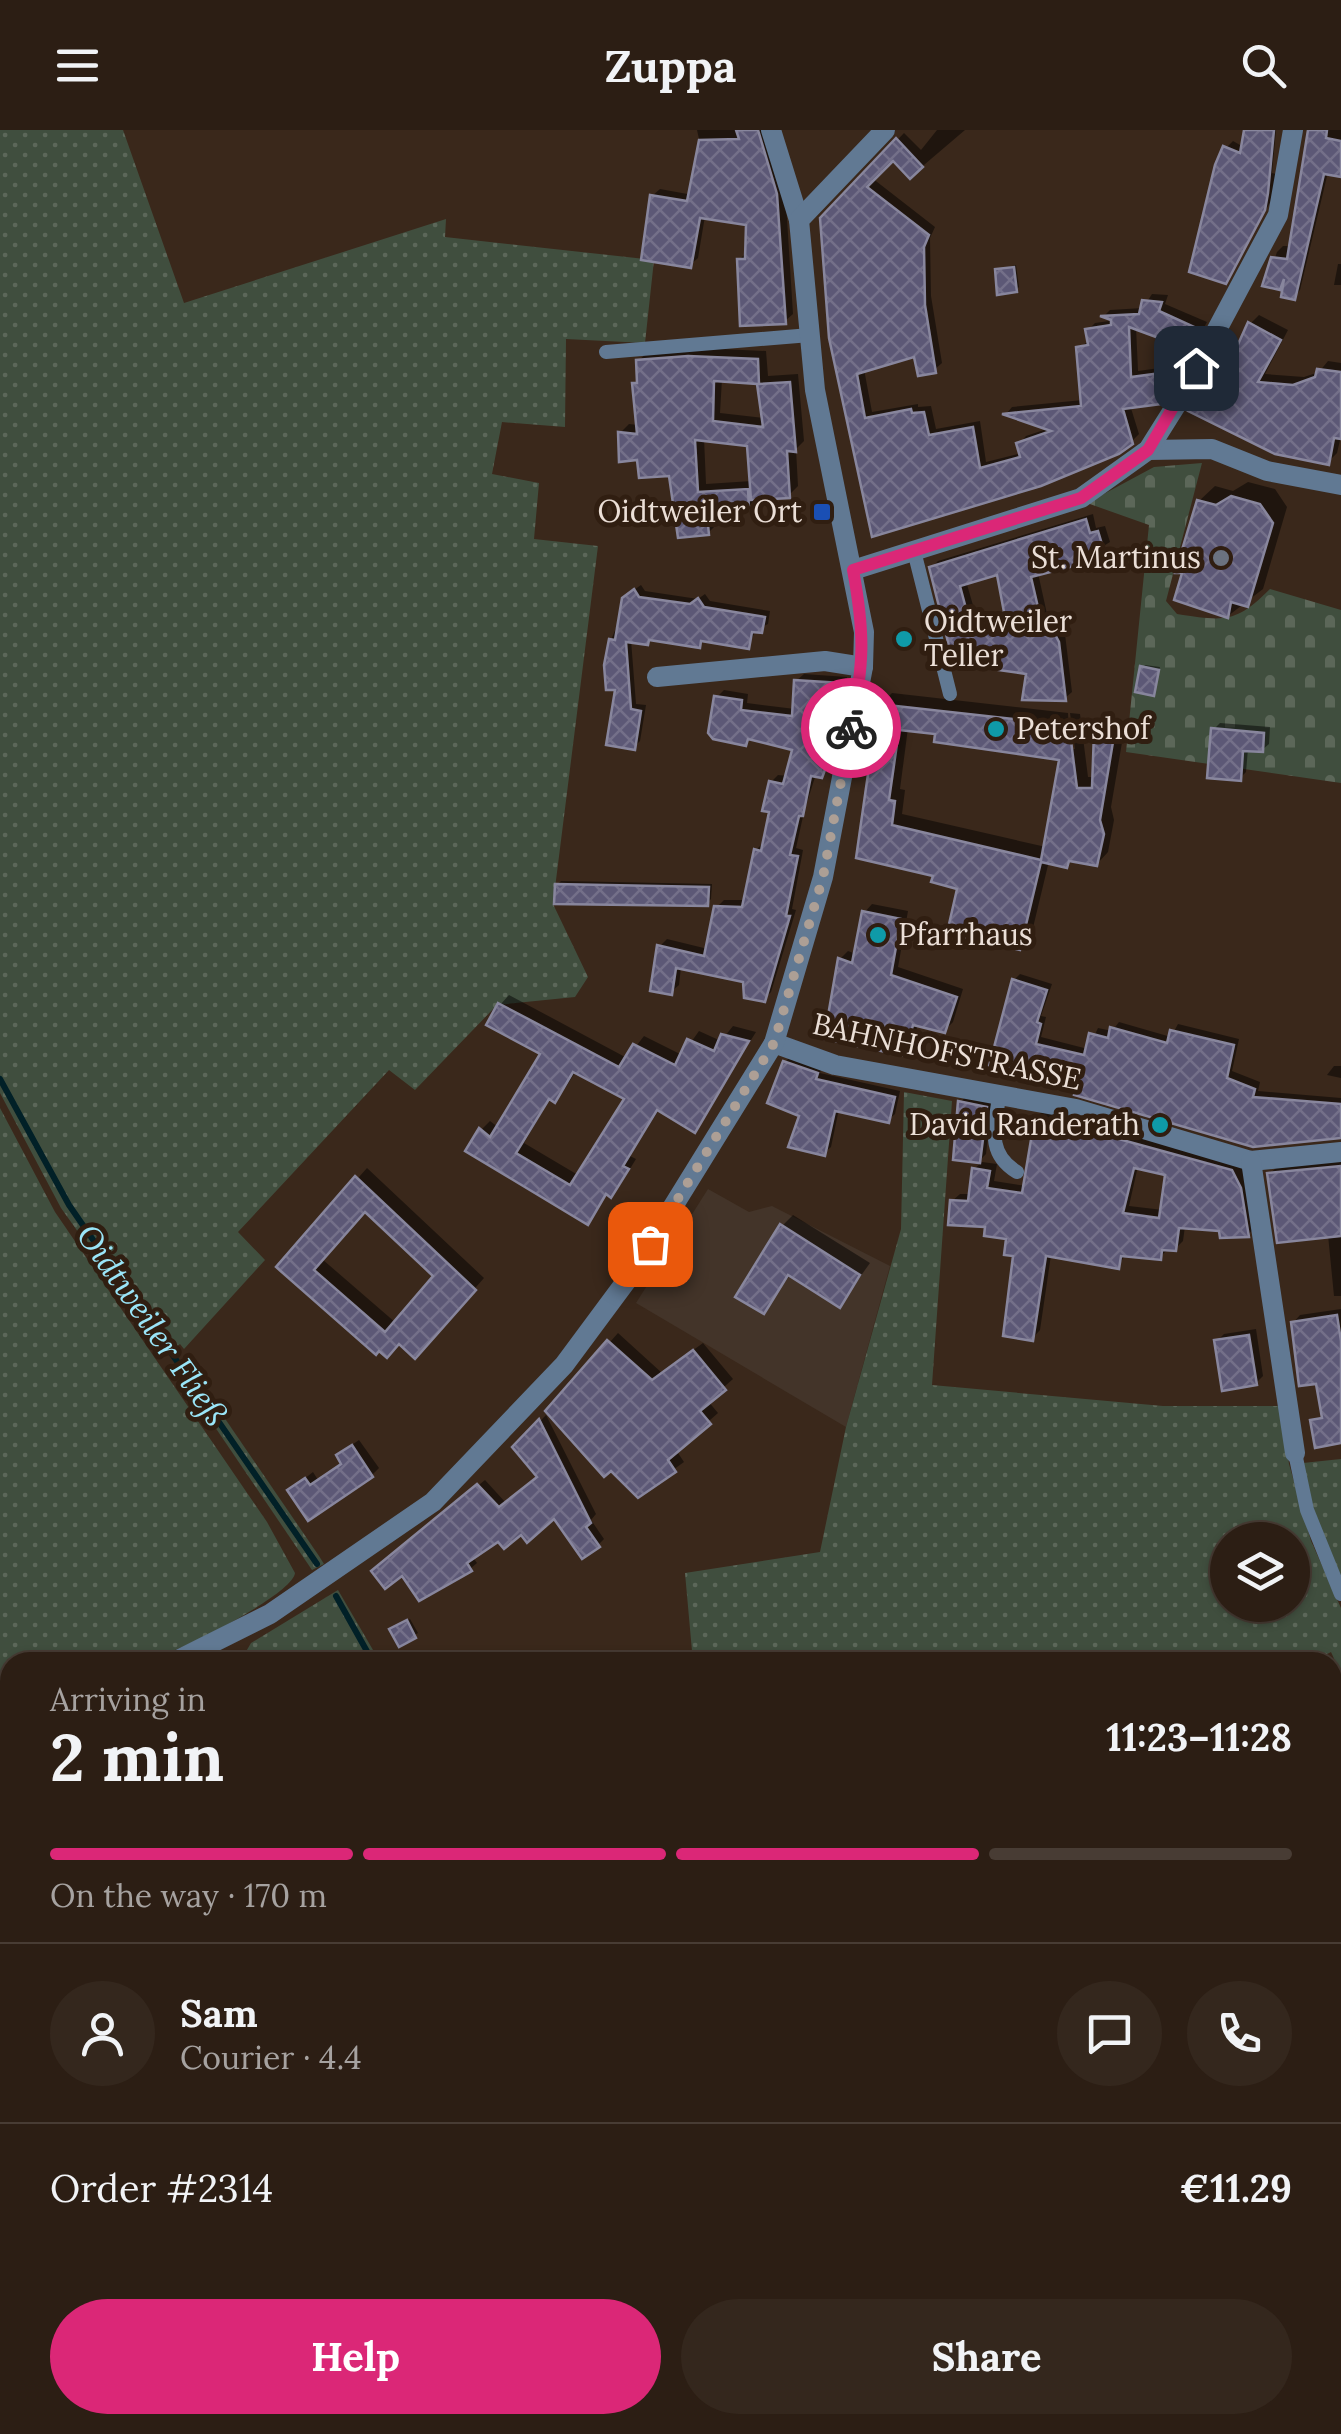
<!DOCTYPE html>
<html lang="en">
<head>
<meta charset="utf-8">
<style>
  :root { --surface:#2c1e14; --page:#34271d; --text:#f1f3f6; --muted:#a6a2a0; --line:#483c34; --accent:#db2777 }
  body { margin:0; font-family:Lora,serif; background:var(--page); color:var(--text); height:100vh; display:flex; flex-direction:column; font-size:38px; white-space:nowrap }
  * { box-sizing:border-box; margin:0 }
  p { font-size:32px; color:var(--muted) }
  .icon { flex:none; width:55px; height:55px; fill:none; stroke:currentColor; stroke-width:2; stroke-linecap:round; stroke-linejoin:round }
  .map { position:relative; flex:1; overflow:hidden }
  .details { position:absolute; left:0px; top:1522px; width:1342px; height:782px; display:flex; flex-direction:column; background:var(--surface); border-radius:30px 30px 0 0; box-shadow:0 2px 8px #0004,0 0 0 2px var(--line) }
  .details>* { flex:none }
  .fabs { position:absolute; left:1210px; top:1392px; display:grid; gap:20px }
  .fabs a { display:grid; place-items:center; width:100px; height:100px; border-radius:50%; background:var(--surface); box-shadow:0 2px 8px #0004,0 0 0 2px var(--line); font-size:50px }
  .pin { position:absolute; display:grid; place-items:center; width:85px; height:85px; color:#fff; margin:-42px; border-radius:20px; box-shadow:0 5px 15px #0006 }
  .courier { position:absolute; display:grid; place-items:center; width:100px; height:100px; margin:-50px; border:8px solid #db2777; border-radius:50%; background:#fff; color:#222; box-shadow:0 2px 12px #0007 }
  .head em { font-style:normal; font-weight:800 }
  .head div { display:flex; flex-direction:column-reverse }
  .head { display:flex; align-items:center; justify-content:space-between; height:170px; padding:0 50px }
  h1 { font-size:65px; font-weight:800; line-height:75px }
  .bar { display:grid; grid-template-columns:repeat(4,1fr); gap:15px 10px; align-content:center; height:120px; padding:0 50px }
  .bar i { height:12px; border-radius:8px; background:var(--line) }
  .bar .current { background:var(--accent) }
  .bar p { grid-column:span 4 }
  .line { display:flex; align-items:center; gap:25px; padding:0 50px; border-top:2px solid var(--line) }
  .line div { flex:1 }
  .round { display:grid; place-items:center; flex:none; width:105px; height:105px; border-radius:52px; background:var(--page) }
  .button { display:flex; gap:20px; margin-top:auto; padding:20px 50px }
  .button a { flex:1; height:115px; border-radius:60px; background:var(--accent); color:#fff; font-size:40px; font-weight:800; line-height:115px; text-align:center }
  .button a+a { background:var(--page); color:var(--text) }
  header { display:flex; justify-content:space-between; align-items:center; height:130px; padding:0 50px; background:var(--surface); font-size:45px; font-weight:800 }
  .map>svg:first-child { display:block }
</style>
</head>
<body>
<header><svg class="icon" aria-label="menu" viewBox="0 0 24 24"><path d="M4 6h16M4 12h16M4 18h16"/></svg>Zuppa<svg class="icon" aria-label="search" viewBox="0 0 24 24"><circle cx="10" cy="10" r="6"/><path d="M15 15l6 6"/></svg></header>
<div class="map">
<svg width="1341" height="2304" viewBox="0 0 1341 2304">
  <defs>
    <pattern id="grass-dots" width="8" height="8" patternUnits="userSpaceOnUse" patternTransform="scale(2.5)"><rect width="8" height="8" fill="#404e3e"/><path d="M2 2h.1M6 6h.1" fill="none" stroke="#5c6759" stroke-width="1.8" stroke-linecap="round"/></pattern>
    <pattern id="cemetery-stones" width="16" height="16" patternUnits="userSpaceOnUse" patternTransform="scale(2.5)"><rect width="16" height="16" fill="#404e3e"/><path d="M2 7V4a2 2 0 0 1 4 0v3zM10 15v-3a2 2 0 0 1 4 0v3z" fill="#5c6759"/></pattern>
    <pattern id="building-cross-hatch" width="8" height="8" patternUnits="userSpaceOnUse" patternTransform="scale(2.5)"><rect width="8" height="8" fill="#5c5876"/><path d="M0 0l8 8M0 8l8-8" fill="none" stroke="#747089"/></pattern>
  </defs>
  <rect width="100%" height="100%" fill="#3a281b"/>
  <path fill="#433429" d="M708 1059 749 1082 772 1076 890 1136 846 1297 636 1173Z"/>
  <g fill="url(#grass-dots)" fill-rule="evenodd">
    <path d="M0 0H123L184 173 446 89 445 107 654 130 645 213 566 209 565 297 502 292 492 344 539 353 534 409 598 416 553 774 588 847 575 867 497 875 415 960 389 940 238 1102 265 1130 184 1219 180 1214 166 1225 61 1078 0 963Z"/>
    <path d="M904 962 952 971 932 1255 1163 1276H1281L1289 1334 1311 1411 1341 1478V1544L1331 1522 1312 1532H693L685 1443 820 1422 846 1297 901 1099ZM1228 1410H1292V1475H1228Z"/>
    <path d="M0 978 55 1082 267 1392 295 1443C292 1466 170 1526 143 1532 106 1540 49 1532 10 1532V1581L0 1584Z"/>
    <path d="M187 1233 319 1426 324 1434 312 1440 179 1244Z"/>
    <path d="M1341 1329V1455L1315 1387 1303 1333Z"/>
    <path d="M338 1460 380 1532H240L251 1513Z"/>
  </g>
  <path fill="url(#cemetery-stones)" d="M1202 333 1166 471 1177 484C1224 491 1235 494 1270 459L1341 480V653L1126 622 1149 395 1087 373 1154 337Z"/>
  <g fill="#0007" fill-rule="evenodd">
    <path d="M697 0H767L786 73 793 184 785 191 739 130 748 121V92L705 86 698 128 690 135 652 66 660 59 693 65 701 18Z"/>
    <path d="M937 0H965L911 46 893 27 872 48 935 97 930 108 931 166 942 233 934 240 916 224 864 239 872 282 918 274V277L931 276 936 299 980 291 986 332 1022 323 1019 314 1026 306 1050 298 1007 283 1012 277 1083 270 1079 218 1090 210 1088 200 1095 193 1116 190 1105 185 1110 180 1143 178 1152 164 1168 165 1165 174 1207 192 1168 263 1160 271 1130 275 1139 304 1132 311 874 404 822 89 904 3 921 20ZM1136 197 1179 213 1167 237 1138 241Z"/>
    <path d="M1250 0H1276L1272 43 1276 44 1271 71 1225 151 1226 18 1233 11 1247 19Z"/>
    <path d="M1311 0H1341V44L1328 42 1300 160 1294 167 1286 150 1279 158 1266 155 1277 122 1283 116H1292Z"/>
    <path d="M1338 134H1341V155H1334Z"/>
    <path d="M1016 135 1019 157 1016 160 998 140Z"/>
    <path d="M1259 185 1288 200 1265 244 1304 247 1319 242 1328 231 1341 233V306L1337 323 1328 332 1212 244 1221 235 1230 239 1250 194Z"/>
    <path d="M699 218 766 221 768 246 798 244 804 311 796 319 798 356 789 365 758 367 748 377 715 380 717 394 708 403 671 343 640 328 620 303 629 294 638 295V231L648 222ZM722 249 760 251 764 288 720 283ZM704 308 749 314 752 351 706 354Z"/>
    <path d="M1248 352 1275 359 1287 377 1263 459 1228 486 1185 441 1199 371 1215 356 1233 361Z"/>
    <path d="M1093 384 1096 398 1105 396 1110 412 1076 433 1038 443 1049 493H1059L1065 504 1072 562 1065 568 1028 542 988 527 953 522 932 437 938 431ZM999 442 1009 493 979 496 966 451Z"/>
    <path d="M641 455 645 461 698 469 705 464 710 471 770 481 768 494 756 500 748 516 705 509 699 516 652 508 647 513 631 510 636 574 646 575 640 611 634 617 611 510 631 462Z"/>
    <path d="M1145 535 1160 537 1153 563 1142 538Z"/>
    <path d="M804 544 847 547 835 620 829 638 822 646 816 644 804 682 796 718 803 720 792 779 796 780 771 862 764 869 746 850 681 837 679 855 671 862 660 816 667 809 708 819 717 777 724 770H746L756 720 763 713 772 681 771 652 778 645 788 646 794 618 751 607 746 613 717 567 724 560 748 564 747 573 795 579 796 551Z"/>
    <path d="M892 563 1068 583 1070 619H1075L1070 583 1080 584 1088 647H1095L1096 603 1108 592 1125 595 1111 677 1114 690 1108 722 1097 734 1049 731 1031 806 1020 818 960 757 936 744 859 726 880 575ZM908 598 1062 627 1046 717 902 684 905 660 900 659Z"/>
    <path d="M1220 593 1270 597 1269 614 1262 620 1248 619 1246 642 1240 648 1214 599Z"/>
    <path d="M561 751 712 754 711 769 707 773 557 755Z"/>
    <path d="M872 774 908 781 898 837 963 859 953 892 944 901 918 894 912 915 904 923 840 829 848 821 856 824 864 783Z"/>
    <path d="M1020 844 1052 854 1041 886 1046 887 1041 907 1088 919 1098 898 1112 901 1119 892 1171 907 1178 894 1239 909 1232 941 1260 952 1258 961 1341 968V1007L1040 938 1032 949 1014 850Z"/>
    <path d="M509 865 627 928 644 906 682 925 699 901 721 911 733 896 756 902 695 999 660 978 630 1026 636 1029 620 1055 608 1062 587 1091 481 1000 490 991 499 998 543 924 500 875ZM576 941 628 968 578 1045 524 1013 551 967 555 970 564 960Z"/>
    <path d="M791 926 822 937 820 943 900 961 895 984 888 990 839 979 831 1017 824 1023 802 984 785 932Z"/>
    <path d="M1334 936H1341V948L1327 945Z"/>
    <path d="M966 966 992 971 986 1024 980 1030 960 973Z"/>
    <path d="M1045 979 1239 1033 1248 1050 1255 1097 1248 1105 1185 1096 1183 1111 1175 1119 1169 1118 1160 1127 1126 1124 1118 1136 1051 1125 1040 1200 1033 1208 1009 1107 952 1071 960 1064H971L974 1039 982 1032 997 1034 994 1051 1026 1056 1037 987ZM1138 1036 1168 1043 1163 1080 1129 1076Z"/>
    <path d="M1341 1031V1166H1334L1328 1105 1269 1044 1276 1038Z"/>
    <path d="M367 1038 484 1148 425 1215 400 1211 279 1137ZM366 1079 436 1145 396 1193 322 1129Z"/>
    <path d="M793 1085 870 1133 840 1175 791 1144 763 1181 782 1096Z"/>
    <path d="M1341 1179V1248L1293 1193 1300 1185Z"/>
    <path d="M1256 1199 1263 1246 1256 1253 1217 1211 1224 1204Z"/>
    <path d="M618 1203 662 1243 703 1213 733 1249 708 1271 718 1283 676 1320 684 1332 638 1365 549 1281Z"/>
    <path d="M546 1285 596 1384 591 1390 604 1409 598 1415 555 1385 499 1408 472 1426 477 1433 470 1439 402 1443 380 1436 485 1350 506 1373 540 1346 516 1317Z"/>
    <path d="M359 1310 379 1338 372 1345 290 1360 313 1342 318 1350 344 1333 346 1319Z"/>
    <path d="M410 1489 418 1503 400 1514 395 1497Z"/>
  </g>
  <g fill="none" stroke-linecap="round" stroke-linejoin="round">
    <g stroke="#012027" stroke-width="6">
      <path d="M0 949 69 1075 317 1434"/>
      <path d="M336 1466 373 1532"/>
      <path d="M815 2295 821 2304"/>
    </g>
  </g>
  <g fill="url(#building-cross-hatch)" stroke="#88869d" stroke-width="2.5" fill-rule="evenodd">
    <path d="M736 0H758L777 64 786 194 740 196 737 129H745L746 95 700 88 691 138 641 130 650 65 687 71 699 10 739 9Z"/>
    <path d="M1244 0H1274L1268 63 1265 80 1226 154 1189 142 1215 35 1223 16 1240 23Z"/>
    <path d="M1308 0H1327L1326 8 1341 11V47L1324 44 1295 170 1281 167 1284 149 1280 160 1262 156 1271 127 1287 129Z"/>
    <path d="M896 8 923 37 910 49 893 31 867 57 929 105 924 117 925 175 936 243 918 246 914 227 857 244 865 288 911 279 912 283 924 282 929 305 973 297 980 338 1020 327 1016 313 1051 301 1002 284 1081 276 1076 217 1088 215 1085 199 1111 195V190L1100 186 1139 184 1142 170 1162 172 1159 181 1201 200 1161 274 1123 279 1133 314 1119 324 1041 356 872 407 829 208 820 88ZM1129 197 1175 214 1161 243 1131 247Z"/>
    <path d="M1014 137 1017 162 997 165 995 139Z"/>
    <path d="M1248 192 1281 210 1258 252 1293 255 1315 247 1317 239 1341 242V309L1334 308 1329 335 1275 324 1188 281 1210 242 1223 248Z"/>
    <path d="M688 226 758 229 759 254 790 252 796 322 787 321 790 368 751 370 747 316 695 310 698 362 748 359 749 379 707 384 709 405 678 408 669 346 639 348 637 330 619 332 618 302 637 304 632 253H637L636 230ZM714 251 757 254 763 297 713 291Z"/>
    <path d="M1231 366 1260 374 1273 393 1248 477 1231 472 1228 488 1174 470 1182 443H1175L1197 370 1216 375Z"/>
    <path d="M1086 389 1090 403 1098 401 1104 421 1076 431 1078 435 1031 447 1043 499H1052L1059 512 1066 571 1022 570 1026 544 984 538 986 529 951 524 929 437ZM997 445 1007 498 972 501 960 456Z"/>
    <path d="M634 459 639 467 690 474 698 468 704 477 765 487 762 503 752 502 749 519 701 511 700 518 649 510 648 515 626 512 631 579 641 581 635 620 606 615 615 560H606L604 535 609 509 615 510 622 468Z"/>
    <path d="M1140 536 1159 540 1154 566 1135 562Z"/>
    <path d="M794 550 841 553 829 629 822 648 811 646 803 686H799L790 725 798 726 786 786H790L765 872 744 868 743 852 676 838 672 865 650 861 657 815 704 826 714 776 742 777 754 719 761 721 769 682 762 681 769 651 783 654 792 620 748 609 746 616 713 609 708 603 714 566 742 570 741 580 792 586Z"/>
    <path d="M878 574 1069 595 1077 658H1092L1094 602 1114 606 1100 690 1104 704 1097 736 1069 731 1067 738 1041 732 1020 820 947 803 957 759 931 752 933 746 856 728ZM899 600 935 604 934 612 1059 630 1041 730 892 695 895 671 889 670Z"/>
    <path d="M1211 598 1264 603 1263 622 1243 621 1241 651 1207 648Z"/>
    <path d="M555 754 709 757 708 776 554 774Z"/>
    <path d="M862 781 901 789 891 845 957 867 945 903 913 895 905 926 824 909 838 828 852 833Z"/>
    <path d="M1012 849 1047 860 1037 892 1041 894 1036 914 1084 925 1089 903 1108 908 1110 897 1167 913 1170 900 1234 915 1227 948 1255 959 1253 967 1341 974V1008L1253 1017 1074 965 1078 950 1036 939 1033 952 988 940Z"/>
    <path d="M498 873 619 937 633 914 675 935 687 909 714 921 721 904 749 911 695 1003 657 980 623 1036 629 1039 611 1068 606 1064 588 1095 465 1021 479 998 490 1007 540 924 486 895ZM573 942 624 969 570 1055 516 1023 549 969 555 973Z"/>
    <path d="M783 931 818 943 816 949 895 967 889 993 835 981 825 1026 788 1017 799 986 767 973Z"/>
    <path d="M958 971 987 977 980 1033 953 1030Z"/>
    <path d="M1035 986 1232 1040 1241 1058 1249 1107 1220 1108 1219 1101 1179 1098 1176 1121 1162 1120 1161 1130 1121 1126 1119 1139 1046 1126 1033 1211 1003 1206 1013 1126 1004 1125 1006 1109 984 1106 985 1097 948 1095 950 1070 968 1071 972 1038 990 1041 987 1058 1022 1063ZM1134 1038 1165 1045 1159 1088 1123 1083Z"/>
    <path d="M1341 1036V1106L1277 1113 1267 1043Z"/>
    <path d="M355 1046 476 1160 415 1229 399 1214 387 1228 379 1221 376 1225 276 1137ZM365 1082 433 1146 385 1202 314 1140Z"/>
    <path d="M780 1094 860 1145 840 1178 788 1145 764 1184 735 1167Z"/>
    <path d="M1337 1185 1341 1211V1313L1315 1318 1310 1290 1322 1288 1316 1254 1299 1256 1291 1192Z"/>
    <path d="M1249 1205 1257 1255 1222 1261 1214 1210Z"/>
    <path d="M607 1210 652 1250 693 1220 726 1260 700 1281 711 1294 668 1330 676 1342 638 1368 611 1341 604 1347 545 1281Z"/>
    <path d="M539 1289 591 1393 586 1397 600 1417 582 1429 554 1389 527 1413 521 1405 504 1419 498 1412 467 1433 472 1441 419 1471 402 1446 385 1459 371 1441 477 1354 499 1377 537 1347 512 1317Z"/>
    <path d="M352 1315 373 1347 308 1391 287 1360 305 1348 310 1355 341 1334 336 1325Z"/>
    <path d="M407 1490 416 1508 399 1517 389 1499Z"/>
  </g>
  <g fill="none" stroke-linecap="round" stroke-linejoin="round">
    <g stroke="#617993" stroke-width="14">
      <path d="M606 222 810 205"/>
      <path d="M914 421 950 564"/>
      <path d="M999 967C995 997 986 1023 1017 1042"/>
      <path d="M1295 1323 1307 1380 1341 1464"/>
    </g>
    <g stroke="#617993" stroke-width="20">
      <path d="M771 0 799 90"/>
      <path d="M1148 320 1212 319 1267 341 1341 355"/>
      <path d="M853 440 1081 368 1148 320 1180 269 1278 85 1293 0"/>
      <path d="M657 547 825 531 863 537"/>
      <path d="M774 913 835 935 1076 979 1251 1031 1341 1022"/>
      <path d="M1251 1031 1295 1323"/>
    </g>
    <g stroke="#617993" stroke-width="20">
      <path d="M174 1532 270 1484 433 1372 564 1235 630 1146 774 913 823 747 863 537 864 502 815 260 799 90 885 0"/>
      <path d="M0 1595 10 1592"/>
    </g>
  </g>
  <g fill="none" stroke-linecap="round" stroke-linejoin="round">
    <path stroke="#ad9f95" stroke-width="10" stroke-dasharray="0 18" d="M650 1114 774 913 823 747 851 598"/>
    <path stroke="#db2777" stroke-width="12" d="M851 598C864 534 865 504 853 440L1081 368 1148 320 1196 238"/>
  </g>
  <rect fill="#1a4fb4" stroke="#301e11" stroke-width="4" x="812" y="372" width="20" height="20" rx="5"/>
  <circle fill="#6b7280" stroke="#301e11" stroke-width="4" cx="1221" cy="428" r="10"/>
  <g fill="#0f9aa8" stroke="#301e11" stroke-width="4">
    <circle cx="904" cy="509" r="10"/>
    <circle cx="996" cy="599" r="10"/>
    <circle cx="878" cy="805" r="10"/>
    <circle cx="1160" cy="995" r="10"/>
  </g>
  <g text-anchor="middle" stroke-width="10" stroke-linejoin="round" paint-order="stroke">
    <g font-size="30" fill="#ebdfd7" stroke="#301e11" text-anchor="end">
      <text x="802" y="392">Oidtweiler Ort</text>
      <text x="1201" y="438">St. Martinus</text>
      <text x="924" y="502" text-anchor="start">Oidtweiler<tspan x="924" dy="34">Teller</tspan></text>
      <text x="1016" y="609" text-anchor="start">Petershof</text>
      <text x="898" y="815" text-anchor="start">Pfarrhaus</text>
      <text x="1140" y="1005">David Randerath</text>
    </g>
    <g font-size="30" fill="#ebdfd7" stroke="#301e11">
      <text transform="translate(947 922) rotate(12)" y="10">BAHNHOFSTRASSE</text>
    </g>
    <g font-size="32" font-style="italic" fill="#9ae5f8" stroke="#301e11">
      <text transform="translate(152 1195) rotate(55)" y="11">Oidtweiler Fließ</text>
    </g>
  </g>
</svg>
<div class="fabs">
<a><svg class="icon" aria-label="layers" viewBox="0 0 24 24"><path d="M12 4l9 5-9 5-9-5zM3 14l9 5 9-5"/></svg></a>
</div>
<div class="pin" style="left:650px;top:1114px;background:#ea580c"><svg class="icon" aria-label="bag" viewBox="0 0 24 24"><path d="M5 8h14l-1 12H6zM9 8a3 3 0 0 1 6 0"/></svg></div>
<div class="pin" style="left:1196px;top:238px;background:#1f2937"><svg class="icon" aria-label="home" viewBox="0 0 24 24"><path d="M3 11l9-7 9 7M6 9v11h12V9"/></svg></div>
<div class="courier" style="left:851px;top:598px"><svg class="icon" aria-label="bike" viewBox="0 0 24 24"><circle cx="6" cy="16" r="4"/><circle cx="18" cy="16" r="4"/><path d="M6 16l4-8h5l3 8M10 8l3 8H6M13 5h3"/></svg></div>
<section class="details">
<div class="head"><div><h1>2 min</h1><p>Arriving in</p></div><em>11:23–11:28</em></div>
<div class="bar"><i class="current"></i><i class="current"></i><i class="current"></i><i></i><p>On the way · 170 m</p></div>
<div class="line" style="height:180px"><a class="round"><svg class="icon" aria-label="person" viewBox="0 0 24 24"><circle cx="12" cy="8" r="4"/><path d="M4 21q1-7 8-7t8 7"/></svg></a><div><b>Sam</b><p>Courier · 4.4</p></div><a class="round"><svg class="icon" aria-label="chat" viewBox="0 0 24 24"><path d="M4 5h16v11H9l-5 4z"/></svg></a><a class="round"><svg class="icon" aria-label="phone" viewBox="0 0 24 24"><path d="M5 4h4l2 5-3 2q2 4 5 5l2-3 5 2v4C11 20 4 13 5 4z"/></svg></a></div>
<div class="line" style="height:130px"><div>Order #2314</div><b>€11.29</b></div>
<div class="button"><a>Help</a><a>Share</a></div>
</section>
</div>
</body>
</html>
